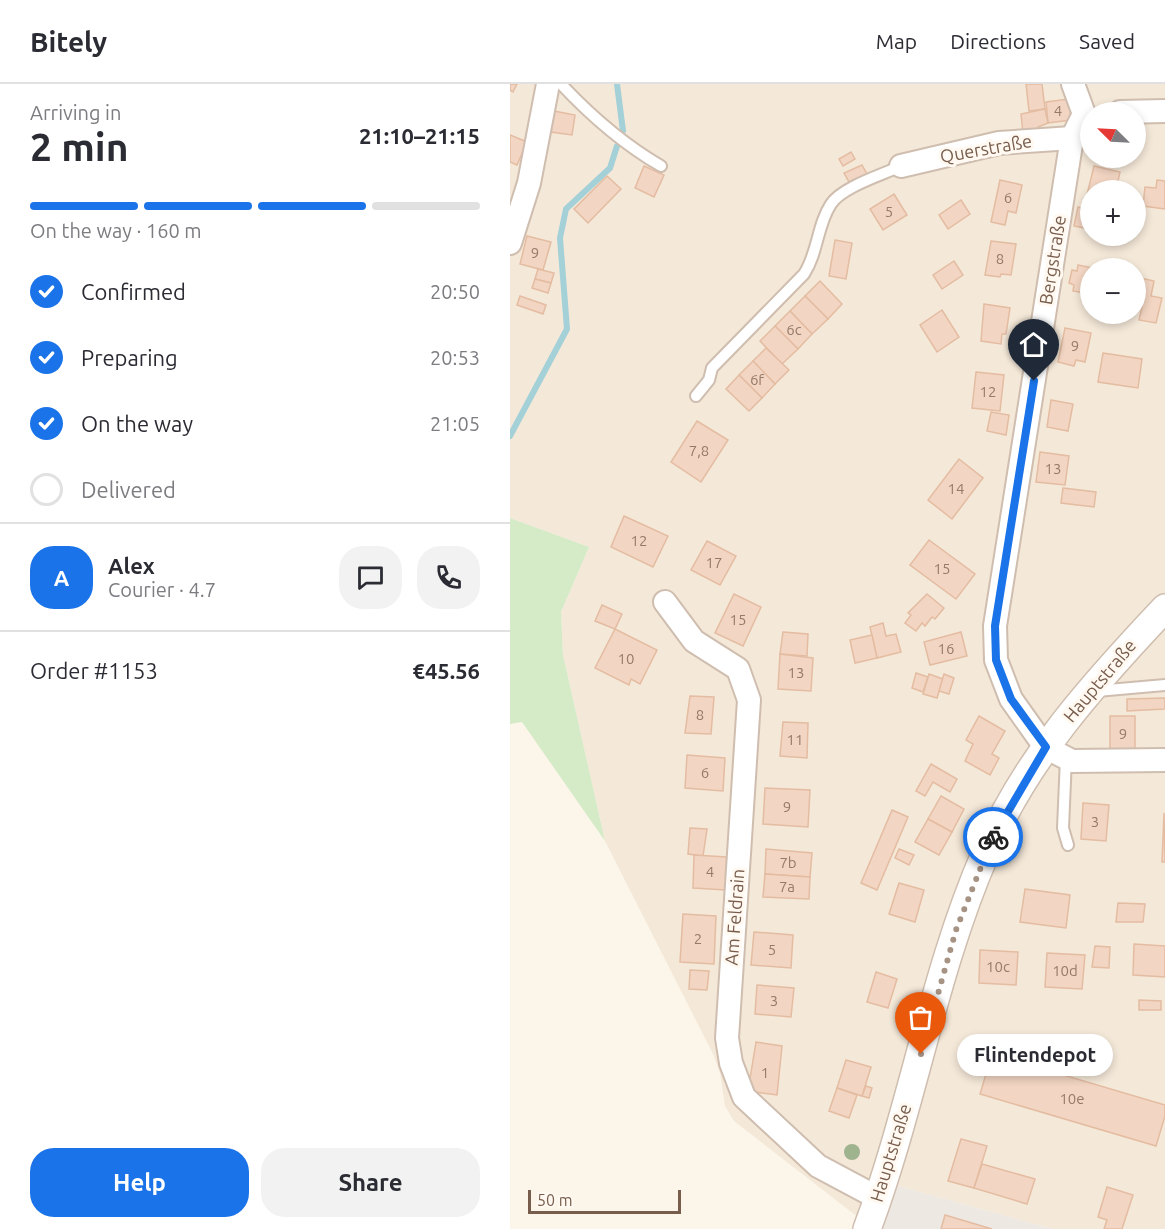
<!DOCTYPE html>
<html lang="en">
<head>
<meta charset="utf-8">
<style>
  :root { --surface:#fff; --page:#f2f2f3; --text:#2b2b33; --muted:#7c7c81; --line:#e1e1e2; --accent:#1a73e8 }
  body { margin:0; font-family:Ubuntu,sans-serif; background:var(--page); color:var(--text); height:100vh; display:flex; flex-direction:column; font-size:22px; white-space:nowrap }
  * { box-sizing:border-box; margin:0 }
  p { font-size:20px; color:var(--muted) }
  .icon { flex:none; width:33px; height:33px; fill:none; stroke:currentColor; stroke-width:2; stroke-linecap:round; stroke-linejoin:round }
  .map { position:relative; flex:1; overflow:hidden }
  .panel { display:flex; flex-direction:column; background:var(--surface); width:510px }
  .panel>* { flex:none }
  .needle { width:39px; rotate:294deg }
  .fabs { position:absolute; left:570px; top:18px; display:grid; gap:12px }
  .fabs a { display:grid; place-items:center; width:66px; height:66px; border-radius:50%; background:var(--surface); box-shadow:0 3px 9px #0003; font-size:30px }
  .scale { position:absolute; left:18px; bottom:15px; width:153px; box-sizing:border-box; padding-left:6px; border:3px solid #785d4d; border-top:0; font-size:16px; line-height:21px; white-space:nowrap; color:#785d4d; -webkit-text-stroke:4px #fff9f1; paint-order:stroke }
  .pin { position:absolute; display:grid; place-items:center; width:51px; height:51px; color:#fff; margin:-62px -26px; border-radius:50% 50% 50% 0; rotate:-45deg; box-shadow:0 0 6px #0007 }
  .pin .icon { rotate:45deg }
  .courier { position:absolute; display:grid; place-items:center; width:60px; height:60px; margin:-30px; border:4px solid #1a73e8; border-radius:50%; background:#fff; color:#222; box-shadow:0 2px 8px #0007 }
  .bubble { position:absolute; height:42px; border-radius:21px; background:var(--surface); box-shadow:0 3px 9px #0003; font-size:20px; font-weight:700; line-height:42px; text-align:center }
  .overview em { font-style:normal; font-weight:700 }
  .overview div { display:flex; flex-direction:column-reverse }
  .overview { display:flex; align-items:center; justify-content:space-between; height:102px; padding:0 30px }
  h1 { font-size:39px; font-weight:700; line-height:45px }
  .bar { display:grid; grid-template-columns:repeat(4,1fr); gap:9px 6px; align-content:center; height:72px; padding:0 30px }
  .bar i { height:8px; border-radius:4px; background:var(--line) }
  .bar .current { background:var(--accent) }
  .bar p { grid-column:span 4 }
  .line { display:flex; align-items:center; gap:15px; padding:0 30px; border-top:2px solid var(--line) }
  .line div { flex:1 }
  .round { display:grid; place-items:center; flex:none; width:63px; height:63px; border-radius:24px; background:var(--page) }
  ol { padding:0 30px; list-style:none }
  li { display:flex; align-items:center; gap:18px; height:66px }
  li p { margin-inline-start:auto }
  li .icon { padding:6px; border-radius:50%; background:var(--accent); color:#fff; stroke-width:4 }
  li:last-child { color:var(--muted) }
  li i { width:33px; height:33px; border:3px solid var(--line); border-radius:50% }
  .action { display:flex; gap:12px; margin-top:auto; padding:12px 30px }
  .action a { flex:1; height:69px; border-radius:24px; background:var(--accent); color:#fff; font-size:24px; font-weight:700; line-height:69px; text-align:center }
  .action a+a { background:var(--page); color:var(--text) }
  header { display:flex; align-items:center; gap:36px; box-sizing:border-box; height:84px; padding:0 30px; background:var(--surface); border-bottom:2px solid var(--line) }
  header strong { font-size:28px }
  nav { display:flex; gap:33px; margin-inline-start:auto; font-size:21px }
  main { display:flex; flex:1; min-height:0 }
  .map>svg:first-child { display:block }
</style>
</head>
<body>
<header>
<strong>Bitely</strong>
<nav><a>Map</a><a>Directions</a><a>Saved</a></nav>
</header>
<main>
<section class="panel">
<div class="overview"><div><h1>2 min</h1><p>Arriving in</p></div><em>21:10–21:15</em></div>
<div class="bar"><i class="current"></i><i class="current"></i><i class="current"></i><i></i><p>On the way · 160 m</p></div>
<ol>
<li><svg class="icon" aria-label="check" viewBox="0 0 24 24"><path d="M5 12l5 5 9-10"/></svg>Confirmed<p>20:50</p></li>
<li><svg class="icon" aria-label="check" viewBox="0 0 24 24"><path d="M5 12l5 5 9-10"/></svg>Preparing<p>20:53</p></li>
<li><svg class="icon" aria-label="check" viewBox="0 0 24 24"><path d="M5 12l5 5 9-10"/></svg>On the way<p>21:05</p></li>
<li><i></i>Delivered</li>
</ol>
<div class="line" style="height:108px"><b class="round" style="background:var(--accent);color:#fff">A</b><div><b>Alex</b><p>Courier · 4.7</p></div><a class="round"><svg class="icon" aria-label="chat" viewBox="0 0 24 24"><path d="M4 5h16v11H9l-5 4z"/></svg></a><a class="round"><svg class="icon" aria-label="phone" viewBox="0 0 24 24"><path d="M5 4h4l2 5-3 2q2 4 5 5l2-3 5 2v4C11 20 4 13 5 4z"/></svg></a></div>
<div class="line" style="height:78px"><div>Order #1153</div><b>€45.56</b></div>
<div class="action"><a>Help</a><a>Share</a></div>
</section>
<div class="map">
<svg width="655" height="1145" viewBox="0 0 655 1145">
  <rect width="100%" height="100%" fill="#fcf6ea"/>
  <path fill="#f4e8d8" fill-rule="evenodd" d="M0 0H655V1145H543L374 1098 358 1141 224 1037 215 1022 210 989 203 970 95 757 53 571 51 528 79 463 0 434ZM580 28H626V74H580ZM580 106H626V152H580ZM580 184H626V230H580Z"/>
  <path fill="#eee8e3" d="M374 1098 543 1145H357Z"/>
  <path fill="#d5ebc8" d="M0 434 79 463 51 528 53 571 95 757 12 638 0 640Z"/>
  <g fill="none" stroke-linecap="round" stroke-linejoin="round">
    <g stroke="#a4d0d8" stroke-width="6">
      <path d="M107 0 113 47"/>
      <path d="M0 352 57 245 50 154 56 125 100 84 107 62"/>
    </g>
  </g>
  <g fill="#f2d5c2" stroke="#e4bca2" stroke-width="1.5">
    <path d="M0 0H7L3 8 0 6Z"/>
    <path d="M516 0H532L535 25 519 27Z"/>
    <path d="M559 15 561 36 538 39 536 18Z"/>
    <path d="M535 25 538 39 528 43 529 48 513 49 511 30Z"/>
    <path d="M44 27 65 31 62 51 41 48Z"/>
    <path d="M0 51 17 58 7 81 0 78Z"/>
    <path d="M341 68 345 75 333 82 329 75Z"/>
    <path d="M352 81 357 90 339 98 334 89Z"/>
    <path d="M134 82 154 91 144 113 125 104Z"/>
    <path d="M584 82 610 88 606 106H580V120L575 119Z"/>
    <path d="M97 92 111 105 78 139 64 125Z"/>
    <path d="M490 96 512 101 506 129 498 127 495 141 481 138Z"/>
    <path d="M647 96 655 97V125L633 122 635 103 646 104Z"/>
    <path d="M384 110 397 131 373 146 360 125Z"/>
    <path d="M451 116 460 130 438 145 429 131Z"/>
    <path d="M568 123 580 126V145L564 142Z"/>
    <path d="M17 152 41 158 33 186 10 180Z"/>
    <path d="M325 156 342 159 336 195 319 192Z"/>
    <path d="M481 157 506 160 501 191 491 190 490 193 475 191Z"/>
    <path d="M444 177 453 191 432 205 423 191Z"/>
    <path d="M568 181 583 184H580V210L563 207 564 201 559 199 562 186 567 187Z"/>
    <path d="M28 185 44 189 41 199 25 195Z"/>
    <path d="M626 193 644 197 641 212 652 214 646 239 629 236 632 223 626 222Z"/>
    <path d="M25 195 41 199 38 209 22 204Z"/>
    <path d="M310 197 332 220 318 235 295 212Z"/>
    <path d="M10 212 36 221 33 230 7 221Z"/>
    <path d="M295 212 318 235 302 250 280 227Z"/>
    <path d="M474 220 500 224 496 250H492L491 260 471 257Z"/>
    <path d="M432 226 449 253 427 268 410 241Z"/>
    <path d="M280 227 302 250 288 265 265 242Z"/>
    <path d="M265 242 288 265 272 280 250 257Z"/>
    <path d="M555 244 581 249 575 278 566 276 564 282 548 278Z"/>
    <path d="M256 264 279 286 265 300 243 277Z"/>
    <path d="M593 269 632 275 628 304 588 298Z"/>
    <path d="M243 277 265 300 252 314 229 291Z"/>
    <path d="M466 288 494 291 490 327 462 324Z"/>
    <path d="M229 291 252 314 239 327 216 305Z"/>
    <path d="M541 316 563 320 558 347 537 343Z"/>
    <path d="M481 328 499 331 496 351 477 347Z"/>
    <path d="M187 337 218 356 191 398 161 378Z"/>
    <path d="M530 368 559 372 555 401 526 398Z"/>
    <path d="M449 375 473 394 442 435 418 416Z"/>
    <path d="M553 404 586 408 584 423 551 419Z"/>
    <path d="M114 432 158 452 143 483 101 463Z"/>
    <path d="M419 456 465 490 446 515 400 481Z"/>
    <path d="M197 457 226 472 210 501 181 486Z"/>
    <path d="M224 510 251 523 233 562 205 549Z"/>
    <path d="M417 510 434 524 425 535 422 533 415 542 412 539 406 547 395 539 401 531 398 529Z"/>
    <path d="M92 521 112 530 105 545 85 537Z"/>
    <path d="M373 539 376 552 386 550 391 568 367 574 360 543Z"/>
    <path d="M105 545 147 566 130 600 121 595 119 601 85 584Z"/>
    <path d="M273 548 298 550 297 572 270 570Z"/>
    <path d="M451 548 457 572 420 581 414 558Z"/>
    <path d="M362 551 367 574 345 579 340 556Z"/>
    <path d="M270 570 303 574 301 607 268 605Z"/>
    <path d="M406 589 418 593 413 608 402 604Z"/>
    <path d="M419 590 433 595 427 614 413 610Z"/>
    <path d="M434 590 444 594 439 610 429 607Z"/>
    <path d="M180 612 204 613 201 650 175 649Z"/>
    <path d="M655 614V625L617 627V615Z"/>
    <path d="M469 632 495 647 482 670 489 674 480 691 455 677 463 660 456 656Z"/>
    <path d="M600 632H625V668L600 669Z"/>
    <path d="M273 638 298 639 297 674 270 672Z"/>
    <path d="M177 671 215 674 213 707 175 704Z"/>
    <path d="M421 680 447 695 440 708 423 698 415 712 406 707Z"/>
    <path d="M255 704 300 706 298 743 253 740Z"/>
    <path d="M431 712 454 725 442 748 418 735Z"/>
    <path d="M573 719 599 721 596 757 571 755Z"/>
    <path d="M382 726 398 733 367 806 351 799Z"/>
    <path d="M654 729 655 778H652Z"/>
    <path d="M418 735 442 748 429 771 405 758Z"/>
    <path d="M180 744 197 745 193 772 178 770Z"/>
    <path d="M256 765 302 769 300 793 255 790Z"/>
    <path d="M389 765 404 771 399 781 385 774Z"/>
    <path d="M184 771 217 773 216 806 183 804Z"/>
    <path d="M255 790 300 793 299 815 253 813Z"/>
    <path d="M389 799 414 806 405 838 379 830Z"/>
    <path d="M515 805 560 811 556 844 510 838Z"/>
    <path d="M608 819 635 820 633 838H606Z"/>
    <path d="M173 830 206 832 204 880 170 878Z"/>
    <path d="M244 848 283 851 281 884 241 881Z"/>
    <path d="M624 860 655 862V893L623 891Z"/>
    <path d="M585 862 600 863 599 884 582 883Z"/>
    <path d="M470 866 508 868 506 901 469 899Z"/>
    <path d="M537 869 575 871 572 905 535 903Z"/>
    <path d="M180 886 199 887 197 906 179 905Z"/>
    <path d="M366 888 387 895 378 924 357 918Z"/>
    <path d="M247 901 284 904 281 933 245 930Z"/>
    <path d="M629 916 651 917V926H629Z"/>
    <path d="M246 958 272 962 267 1011 238 1007Z"/>
    <path d="M482 970 655 1021V1032L646 1062 470 1010Z"/>
    <path d="M336 976 361 983 352 1012 327 1004Z"/>
    <path d="M356 1002 362 1004 359 1014 352 1012Z"/>
    <path d="M327 1004 347 1011 339 1034 319 1027Z"/>
    <path d="M451 1055 477 1062 464 1104 438 1097Z"/>
    <path d="M472 1080 525 1095 517 1120 464 1104Z"/>
    <path d="M597 1103 623 1111 612 1145H594L597 1136 588 1133Z"/>
    <path d="M435 1131 482 1145H431Z"/>
  </g>
  <g fill="none" stroke-linecap="round" stroke-linejoin="round">
    <defs>
      <g id="service">
        <path d="M51 0C81 32 113 60 151 82"/>
        <path d="M186 312 199 296 202 284 294 190C308 169 307 141 321 120 332 103 372 91 391 82"/>
        <path d="M587 607 655 601"/>
        <path d="M556 674 553 744 558 761"/>
      </g>
      <g id="minor">
        <path d="M563 0 574 30 562 54 485 542 486 576 501 615 535 663 562 677 655 676"/>
        <path d="M610 28 655 27"/>
        <path d="M391 82 489 59 562 54"/>
        <path d="M0 159 19 99 38 0"/>
        <path d="M155 518 184 557 228 585 239 616 217 954 221 979 234 1013 308 1082 368 1114"/>
      </g>
      <path id="tertiary" d="M357 1145C403 1022 423 889 476 768 516 674 586 597 655 524"/>
    </defs>
    <use href="#service" stroke="#cfbeaf" stroke-width="14"/>
    <use href="#minor" stroke="#cfbeaf" stroke-width="26"/>
    <use href="#tertiary" stroke="#cfbeaf" stroke-width="30"/>
    <use href="#service" stroke="#fff" stroke-width="10"/>
    <use href="#minor" stroke="#fff" stroke-width="22"/>
    <use href="#tertiary" stroke="#fff" stroke-width="27"/>
  </g>
  <circle fill="#a0b38f" cx="342" cy="1068" r="8"/>
  <g fill="none" stroke-linecap="round" stroke-linejoin="round">
    <path stroke="#a69384" stroke-width="6" stroke-dasharray="0 10.8" d="M411 970 446 846 483 753"/>
    <path stroke="#1a73e8" stroke-width="8" d="M483 753 536 663 501 615 486 576 485 542 524 297"/>
  </g>
  <g text-anchor="middle" stroke-width="6" stroke-linejoin="round" paint-order="stroke">
    <g font-size="15" fill="#967b6a">
      <text x="548" y="32">4</text>
      <text x="498" y="119">6</text>
      <text x="379" y="133">5</text>
      <text x="25" y="174">9</text>
      <text x="490" y="180">8</text>
      <text x="284" y="251">6c</text>
      <text x="565" y="267">9</text>
      <text x="247" y="301">6f</text>
      <text x="478" y="313">12</text>
      <text x="189" y="372">7,8</text>
      <text x="543" y="390">13</text>
      <text x="446" y="410">14</text>
      <text x="129" y="462">12</text>
      <text x="204" y="484">17</text>
      <text x="432" y="490">15</text>
      <text x="228" y="541">15</text>
      <text x="436" y="570">16</text>
      <text x="116" y="580">10</text>
      <text x="286" y="594">13</text>
      <text x="190" y="636">8</text>
      <text x="613" y="655">9</text>
      <text x="285" y="661">11</text>
      <text x="195" y="694">6</text>
      <text x="277" y="728">9</text>
      <text x="585" y="743">3</text>
      <text x="278" y="784">7b</text>
      <text x="200" y="793">4</text>
      <text x="277" y="808">7a</text>
      <text x="188" y="860">2</text>
      <text x="262" y="871">5</text>
      <text x="488" y="888">10c</text>
      <text x="555" y="892">10d</text>
      <text x="264" y="922">3</text>
      <text x="255" y="994">1</text>
      <text x="562" y="1020">10e</text>
    </g>
    <g font-size="18" fill="#785d4d" stroke="#fff9f1">
      <text transform="translate(476 65) rotate(-10)" y="6">Querstraße</text>
      <text transform="translate(543 176) rotate(-81)" y="6">Bergstraße</text>
      <text transform="translate(590 597) rotate(-50)" y="6">Hauptstraße</text>
      <text transform="translate(225 833) rotate(-86)" y="6">Am Feldrain</text>
      <text transform="translate(381 1069) rotate(-73)" y="6">Hauptstraße</text>
    </g>
  </g>
</svg>
<div class="fabs">
<a><svg class="needle" viewBox="-14 -14 28 28"><path d="M0-13l5 13h-10z" fill="#e53935"/><path d="M0 13l5-13h-10z" fill="#7c7c81"/></svg></a>
<a>+</a>
<a>−</a>
</div>
<div class="scale">50 m</div>
<div class="pin" style="left:411px;top:970px;background:#ea580c"><svg class="icon" aria-label="bag" viewBox="0 0 24 24"><path d="M5 8h14l-1 12H6zM9 8a3 3 0 0 1 6 0"/></svg></div>
<div class="pin" style="left:524px;top:297px;background:#1f2937"><svg class="icon" aria-label="home" viewBox="0 0 24 24"><path d="M3 11l9-7 9 7M6 9v11h12V9"/></svg></div>
<div class="courier" style="left:483px;top:753px"><svg class="icon" aria-label="bike" viewBox="0 0 24 24"><circle cx="6" cy="16" r="4"/><circle cx="18" cy="16" r="4"/><path d="M6 16l4-8h5l3 8M10 8l3 8H6M13 5h3"/></svg></div>
<div class="bubble" style="left:447px;top:950px;width:156px">Flintendepot</div>
</div>
</main>
</body>
</html>
